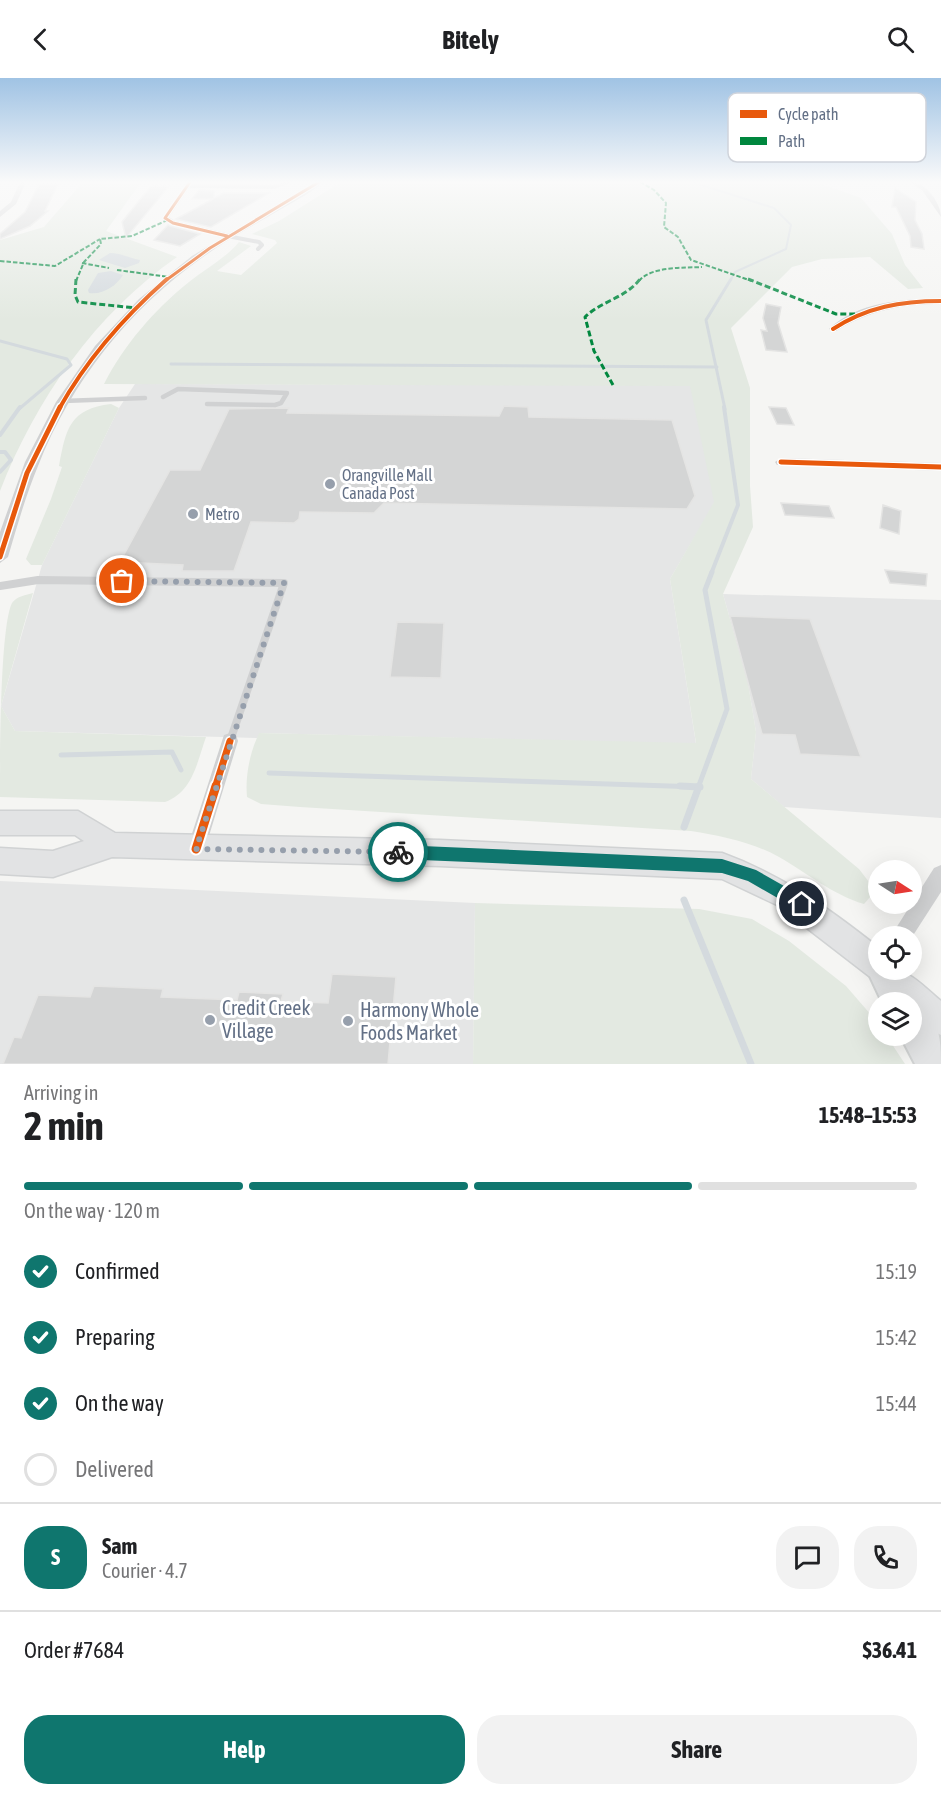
<!DOCTYPE html>
<html lang="en">
<head>
<meta charset="utf-8">
<style>
  :root { --surface:#fff; --page:#f2f2f2; --text:#202124; --muted:#757577; --line:#e0e0e0; --accent:#0f766e }
  body { margin:0; font-family:"Asap Condensed",sans-serif; background:var(--page); color:var(--text); height:100vh; display:flex; flex-direction:column; font-size:22px; white-space:nowrap }
  * { box-sizing:border-box; margin:0 }
  p { font-size:20px; color:var(--muted) }
  .icon { flex:none; width:33px; height:33px; fill:none; stroke:currentColor; stroke-width:2; stroke-linecap:round; stroke-linejoin:round }
  .map { position:relative; height:986px; overflow:hidden }
  .details { display:flex; flex-direction:column; background:var(--surface); flex:1 }
  .details>* { flex:none }
  .needle { width:39px; rotate:102deg }
  .tools { position:absolute; left:868px; top:782px; display:grid; gap:12px }
  .tools a { display:grid; place-items:center; width:54px; height:54px; border-radius:50%; background:var(--surface); box-shadow:0 6px 24px #0002; font-size:30px }
  .pin { position:absolute; display:grid; place-items:center; width:51px; height:51px; color:#fff; margin:-26px; border:3px solid #fff; border-radius:50%; box-shadow:0 2px 6px #0007 }
  .courier { position:absolute; display:grid; place-items:center; width:60px; height:60px; margin:-30px; border:4px solid #0f766e; border-radius:50%; background:#fff; color:#222; box-shadow:0 2px 8px #0007 }
  .head em { font-style:normal; font-weight:700 }
  .head div { display:flex; flex-direction:column-reverse }
  .head { display:flex; align-items:center; justify-content:space-between; height:102px; padding:0 24px }
  h1 { font-size:39px; font-weight:700; line-height:45px }
  .bar { display:grid; grid-template-columns:repeat(4,1fr); gap:9px 6px; align-content:center; height:72px; padding:0 24px }
  .bar i { height:8px; border-radius:4px; background:var(--line) }
  .bar .active { background:var(--accent) }
  .bar p { grid-column:span 4 }
  .line { display:flex; align-items:center; gap:15px; padding:0 24px; border-top:2px solid var(--line) }
  .line div { flex:1 }
  .round { display:grid; place-items:center; flex:none; width:63px; height:63px; border-radius:24px; background:var(--page) }
  ol { padding:0 24px; list-style:none }
  li { display:flex; align-items:center; gap:18px; height:66px }
  li p { margin-inline-start:auto }
  li .icon { padding:6px; border-radius:50%; background:var(--accent); color:#fff; stroke-width:4 }
  li:last-child { color:var(--muted) }
  li i { width:33px; height:33px; border:3px solid var(--line); border-radius:50% }
  .button { display:flex; gap:12px; margin-top:auto; padding:12px 24px }
  .button a { flex:1; height:69px; border-radius:24px; background:var(--accent); color:#fff; font-size:24px; font-weight:700; line-height:69px; text-align:center }
  .button a+a { background:var(--page); color:var(--text) }
  header { display:flex; justify-content:space-between; align-items:center; height:78px; padding:0 24px; background:var(--surface); font-size:27px; font-weight:700 }
  .map>svg:first-child { display:block }
</style>
</head>
<body>
<header><svg class="icon" aria-label="back" viewBox="0 0 24 24"><path d="M15 5l-7 7 7 7"/></svg>Bitely<svg class="icon" aria-label="search" viewBox="0 0 24 24"><circle cx="10" cy="10" r="6"/><path d="M15 15l6 6"/></svg></header>
<div class="map">
<svg width="941" height="986" viewBox="0 0 941 986">
  <rect width="100%" height="100%" fill="#f5f5f3"/>
  <g fill="#e5e6e6">
    <path d="M135 306 691 307 715 424 670 501 696 666 260 655 257 660 15 653 1 628 42 487 119 330Z"/>
    <path d="M723 516 941 522V740L784 729 751 701 756 654 748 605Z"/>
    <path d="M0 803 475 825 473 986H0Z"/>
  </g>
  <g fill="#e3e9e1">
    <path d="M83 104H141L106 153 177 179C95 236 36 321 0 413V162L44 149Z"/>
    <path d="M341 104H816L861 120 892 156 905 187 923 210 908 211 870 179 822 181 792 189 731 250 750 310V408L753 449 723 516 748 605 756 654 751 701 859 791 869 804 871 818 864 826C833 817 807 795 779 779 752 764 721 758 691 753L300 729 261 726 247 719C245 697 250 675 259 655L696 665 670 501 714 424 690 308 104 306C124 267 154 232 189 204 205 191 226 180 239 164L251 168 217 193 241 197 277 165 275 162 252 156 279 143Z"/>
    <path d="M111 326 119 330 42 487H31L26 481 51 421 62 389 59 388C66 350 70 331 111 326Z"/>
    <path d="M33 515 1 628 15 653 206 659C197 684 193 714 165 724L0 719C0 682 0 549 12 525 17 518 26 517 33 515Z"/>
    <path d="M475 825 699 831 752 841 789 863 846 908 878 945 879 957H886L905 986H473Z"/>
  </g>
  <g fill="#d4dade">
    <path d="M110 175C121 175 129 180 140 182L139 185 125 190 99 182Z"/>
    <path d="M111 193 123 197C116 208 103 217 89 215L88 212 98 195Z"/>
  </g>
  <g fill="none" stroke-linecap="round" stroke-linejoin="round">
    <path stroke="#d4dade" stroke-width="2" d="M692 104 774 130 791 147 786 171 735 194 730 203"/>
    <g stroke="#d4dade" stroke-width="3">
      <path d="M0 263 67 281 71 287 19 331"/>
      <path d="M171 286 717 289"/>
      <path d="M725 331 706 242 731 201"/>
    </g>
    <g stroke="#d4dade" stroke-width="4">
      <path d="M0 357 20 329"/>
      <path d="M0 374H5L11 382 0 394"/>
      <path d="M711 496 738 427 724 329"/>
    </g>
    <g stroke="#d4dade" stroke-width="5">
      <path d="M61 677 172 674 181 692"/>
      <path d="M269 695 700 709"/>
      <path d="M698 710 727 631 705 512 712 494"/>
    </g>
    <g stroke="#d4dade" stroke-width="7">
      <path d="M680 708 700 709"/>
      <path d="M684 749 699 708"/>
      <path d="M684 822 751 986"/>
    </g>
  </g>
  <g fill="#d4d5d5" stroke="#e4e4e3" stroke-width="1.5">
    <path d="M40 104H59L45 133H48L30 148 0 161V156L25 134Z"/>
    <path d="M151 108H169L126 160 122 144Z"/>
    <path d="M895 110 916 124 915 142 922 156 924 171 911 169 910 158 896 129H892Z"/>
    <path d="M199 112 214 113V120L224 115H269L211 149 176 141 213 121H192Z"/>
    <path d="M168 147 170 148 200 156 180 168 154 162Z"/>
    <path d="M766 226 781 229 778 245 787 274 766 272 761 252 767 253 763 240Z"/>
    <path d="M504 328 528 329 529 339 672 342 695 418 687 431 384 425 374 435 300 434 299 441 294 445 251 444 234 493H182L183 487 120 484 170 392H200L229 331 289 330 287 335 499 338Z"/>
    <path d="M769 329 786 330 794 347 777 346Z"/>
    <path d="M781 425 829 428 834 440 785 437Z"/>
    <path d="M883 427 901 433 899 456 880 450Z"/>
    <path d="M885 492 927 496 926 508 890 505Z"/>
    <path d="M730 538 810 541 861 679 800 676 795 657 762 656Z"/>
    <path d="M397 544 444 545 441 600 390 599Z"/>
    <path d="M332 896 396 899 388 986H3L14 959 21 960 38 917 90 919 94 908 163 911 161 919 237 922 239 914 283 916 281 923 328 925Z"/>
  </g>
  <g fill="none" stroke-linecap="round" stroke-linejoin="round">
    <defs>
      <path id="secondary" d="M0 733H78L115 755 440 762 722 775C782 797 830 831 879 870V891C910 891 916 902 941 923V957L931 952 912 936V924H898L887 914 883 904 885 900 879 902 869 898 777 827 722 801 440 788 112 779 53 799 0 796V770L53 773 84 763 75 757H0Z"/>
      <path id="trunk" d="M879 877V891H903L914 911 918 927C940 936 941 966 941 986H915L900 957H912V924H882L867 892 872 880Z"/>
    </defs>
    <use href="#secondary" stroke="#d0d2d3" stroke-width="3"/>
    <use href="#trunk" stroke="#d1d3d3" stroke-width="4"/>
    <path stroke="#d0d1d2" stroke-width="4" d="M227 158 259 164 262 167 258 171"/>
    <g stroke="#d0d1d2" stroke-width="4.5">
      <path d="M163 319 178 311 287 315 281 325 275 327 207 326"/>
      <path d="M63 323 145 320"/>
    </g>
    <path stroke="#d0d1d2" stroke-width="8" d="M0 508 38 502 284 505 230 663"/>
    <g fill="#d0d1d2" fill-rule="evenodd">
      <path d="M20 104H26L16 126 0 139V133L11 124Z"/>
      <path d="M187 104H193L192 106 274 107 286 104H294L274 111 189 110 169 139 175 143 230 156 231 158 227 160 171 146 163 141Z"/>
      <path d="M910 104C925 103 941 125 941 139L922 112Z"/>
      <path d="M941 220V226C902 226 870 232 836 253L829 251C857 224 903 221 941 220Z"/>
      <path d="M781 380 941 385V393L777 387 775 384Z"/>
      <path d="M230 655 236 657 238 663 205 771 203 778 196 780 189 778 187 771 222 663 224 657Z"/>
      <path d="M941 787V814L912 859 891 858 934 790Z"/>
    </g>
    <path fill="#d0d1d2" fill-rule="evenodd" d="M315 104H323C311 115 295 123 281 131 254 147 228 161 203 179 129 231 71 304 38 388 26 417 17 448 8 479L0 485V454L25 384 56 324 95 268 139 221 192 178Z"/>
    <use href="#secondary" fill="#e2e3e4" fill-rule="evenodd"/>
    <use href="#trunk" fill="#e2e3e4" fill-rule="evenodd"/>
    <g stroke="#00873e" stroke-width="2" stroke-dasharray="4.5 2" stroke-linecap="butt">
      <path d="M640 104 654 112 666 125 664 149 678 159 691 182 752 203"/>
      <path d="M0 183 55 188 100 161"/>
      <path d="M82 185 109 190"/>
      <path d="M117 192 169 199"/>
      <path d="M76 203 84 184 101 166 100 161 132 158 170 141"/>
      <path d="M639 203C651 188 685 190 702 189"/>
    </g>
    <g stroke="#00873e" stroke-width="3" stroke-dasharray="6 3" stroke-linecap="butt">
      <path d="M76 201 75 217 78 224 136 230"/>
      <path d="M748 201 836 236H855"/>
      <path d="M613 307 594 273 585 239C601 223 626 220 640 201"/>
    </g>
    <defs>
      <g id="cycleway-far4">
        <path d="M190 104 165 140 173 145 227 158"/>
        <path d="M165 203 210 170 319 104"/>
      </g>
      <g id="cycleway-far3">
        <path d="M833 251C867 229 901 223 941 223"/>
        <path d="M59 331C87 281 124 239 167 201"/>
      </g>
      <g id="cycleway-far2">
        <path d="M781 384 941 389"/>
        <path d="M0 479 27 395 60 329"/>
      </g>
      <path id="cycleway-far1" d="M215 710 230 663"/>
      <path id="cycleway" d="M196 771 216 708"/>
    </defs>
    <use href="#cycleway-far4" stroke="#fff" stroke-width="5"/>
    <use href="#cycleway-far3" stroke="#fff" stroke-width="6"/>
    <use href="#cycleway-far2" stroke="#fff" stroke-width="8"/>
    <use href="#cycleway-far1" stroke="#fff" stroke-width="10"/>
    <use href="#cycleway" stroke="#fff" stroke-width="13"/>
    <use href="#cycleway-far4" stroke="#e8590c" stroke-width="3"/>
    <use href="#cycleway-far3" stroke="#e8590c" stroke-width="4"/>
    <use href="#cycleway-far2" stroke="#e8590c" stroke-width="5"/>
    <use href="#cycleway-far1" stroke="#e8590c" stroke-width="7"/>
    <use href="#cycleway" stroke="#e8590c" stroke-width="9"/>
  </g>
  <linearGradient id="sky" x2="0" y2="1"><stop stop-color="#a0c3e4"/><stop offset="0.43" stop-color="#fafafa"/><stop offset="1" stop-color="#fafafa" stop-opacity="0"/></linearGradient>
  <rect width="941" height="242" fill="url(#sky)"/>
  <path fill="#0f766e" d="M398 767 722 781 756 792 807 821 809 826 802 834 748 803 722 795 398 781 391 774Z"/>
  <g fill="none" stroke-linecap="round" stroke-linejoin="round">
    <path stroke="#969fac" stroke-width="6" stroke-dasharray="0 10.8" d="M122 503 284 505 196 771 398 774"/>
  </g>
  <g fill="#969fac" stroke="#fff" stroke-width="2">
    <circle cx="330" cy="406" r="6"/>
    <circle cx="193" cy="436" r="6"/>
    <circle cx="210" cy="942" r="6"/>
    <circle cx="348" cy="943" r="6"/>
  </g>
  <g text-anchor="middle" stroke-width="6" stroke-linejoin="round" paint-order="stroke">
    <g font-size="16" fill="#637086" stroke="#fff" text-anchor="start">
      <text x="342" y="403">Orangville Mall<tspan x="342" dy="18">Canada Post</tspan></text>
      <text x="205" y="442">Metro</text>
    </g>
    <g font-size="20" fill="#637086" stroke="#fff" text-anchor="start">
      <text x="222" y="937">Credit Creek<tspan x="222" dy="23">Village</tspan></text>
      <text x="360" y="939">Harmony Whole<tspan x="360" dy="23">Foods Market</tspan></text>
    </g>
  </g>
  <rect x="728" y="15" width="198" height="69" rx="9" fill="#fff" stroke="#d0d4db" stroke-width="1.5"/>
  <rect x="740" y="32" width="27" height="8" fill="#e8590c"/>
  <rect x="740" y="59" width="27" height="8" fill="#00873e"/>
  <g font-size="16" fill="#637086">
    <text x="778" y="42">Cycle path</text>
    <text x="778" y="69">Path</text>
  </g>
</svg>
<div class="tools">
<a><svg class="needle" viewBox="-14 -14 28 28"><path d="M0-13l5 13h-10z" fill="#e53935"/><path d="M0 13l5-13h-10z" fill="#757577"/></svg></a>
<a><svg class="icon" aria-label="locate" viewBox="0 0 24 24"><circle cx="12" cy="12" r="6"/><path d="M12 2v4M12 18v4M2 12h4M18 12h4"/></svg></a>
<a><svg class="icon" aria-label="layers" viewBox="0 0 24 24"><path d="M12 4l9 5-9 5-9-5zM3 14l9 5 9-5"/></svg></a>
</div>
<div class="pin" style="left:122px;top:503px;background:#ea580c"><svg class="icon" aria-label="bag" viewBox="0 0 24 24"><path d="M5 8h14l-1 12H6zM9 8a3 3 0 0 1 6 0"/></svg></div>
<div class="pin" style="left:802px;top:826px;background:#1f2937"><svg class="icon" aria-label="home" viewBox="0 0 24 24"><path d="M3 11l9-7 9 7M6 9v11h12V9"/></svg></div>
<div class="courier" style="left:398px;top:774px"><svg class="icon" aria-label="bike" viewBox="0 0 24 24"><circle cx="6" cy="16" r="4"/><circle cx="18" cy="16" r="4"/><path d="M6 16l4-8h5l3 8M10 8l3 8H6M13 5h3"/></svg></div>
</div>
<section class="details">
<div class="head"><div><h1>2 min</h1><p>Arriving in</p></div><em>15:48–15:53</em></div>
<div class="bar"><i class="active"></i><i class="active"></i><i class="active"></i><i></i><p>On the way · 120 m</p></div>
<ol>
<li><svg class="icon" aria-label="check" viewBox="0 0 24 24"><path d="M5 12l5 5 9-10"/></svg>Confirmed<p>15:19</p></li>
<li><svg class="icon" aria-label="check" viewBox="0 0 24 24"><path d="M5 12l5 5 9-10"/></svg>Preparing<p>15:42</p></li>
<li><svg class="icon" aria-label="check" viewBox="0 0 24 24"><path d="M5 12l5 5 9-10"/></svg>On the way<p>15:44</p></li>
<li><i></i>Delivered</li>
</ol>
<div class="line" style="height:108px"><b class="round" style="background:var(--accent);color:#fff">S</b><div><b>Sam</b><p>Courier · 4.7</p></div><a class="round"><svg class="icon" aria-label="chat" viewBox="0 0 24 24"><path d="M4 5h16v11H9l-5 4z"/></svg></a><a class="round"><svg class="icon" aria-label="phone" viewBox="0 0 24 24"><path d="M5 4h4l2 5-3 2q2 4 5 5l2-3 5 2v4C11 20 4 13 5 4z"/></svg></a></div>
<div class="line" style="height:78px"><div>Order #7684</div><b>$36.41</b></div>
<div class="button"><a>Help</a><a>Share</a></div>
</section>
</body>
</html>
